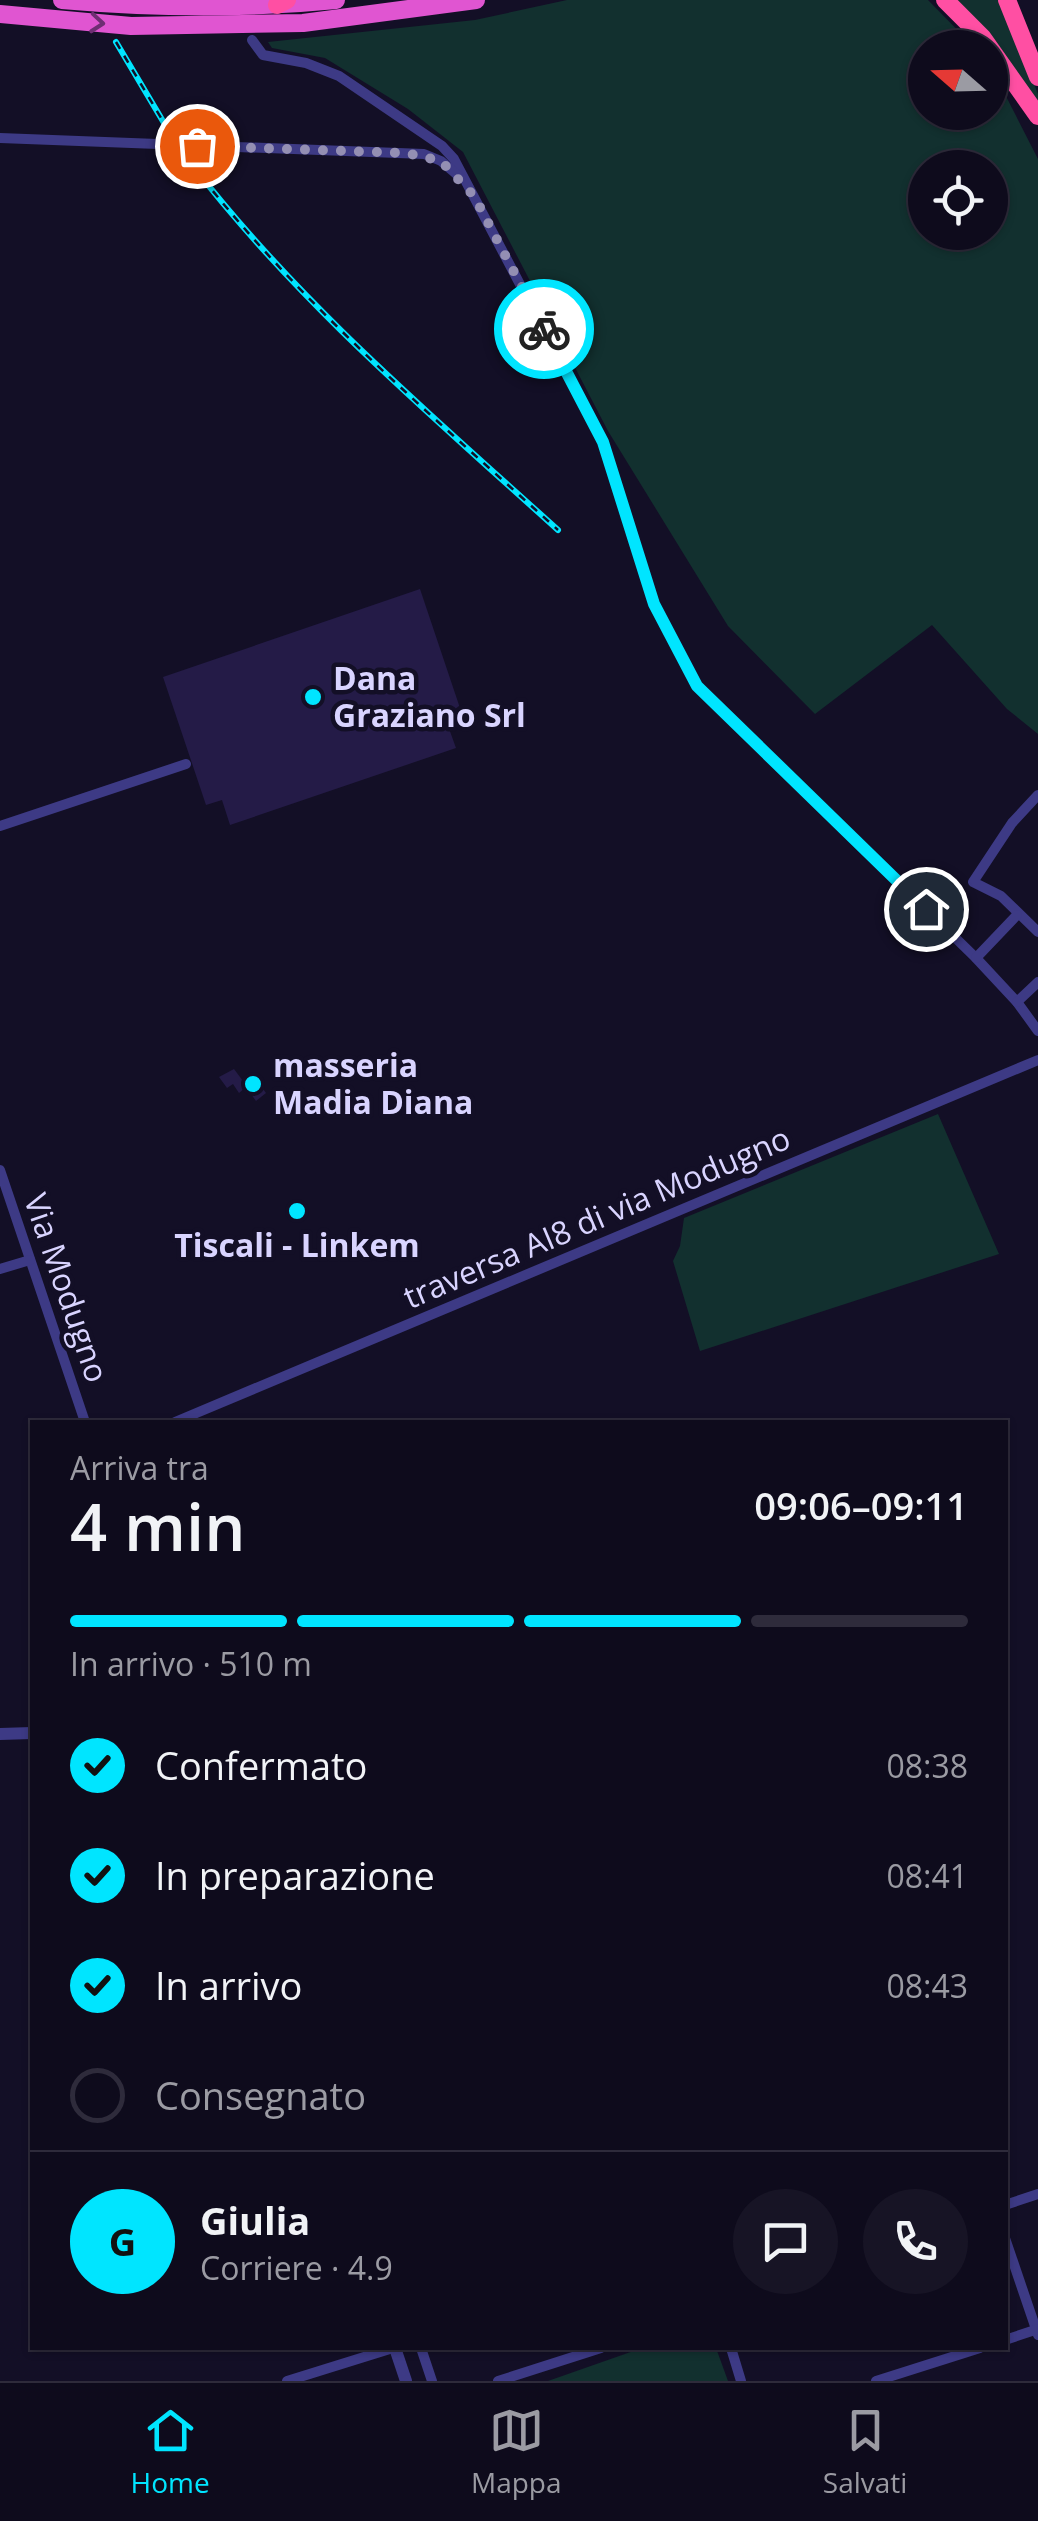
<!DOCTYPE html>
<html lang="it">
<head>
<meta charset="utf-8">
<style>
  :root { --surface:#0e0b1c; --page:#171425; --text:#f1f3f6; --muted:#9b9ba3; --line:#2e2b3b; --accent:#00e5ff }
  body { margin:0; font-family:"Open Sans",sans-serif; background:var(--page); color:var(--text); height:100vh; display:flex; flex-direction:column; font-size:38px; white-space:nowrap }
  * { box-sizing:border-box; margin:0 }
  p { font-size:32px; color:var(--muted) }
  .icon { flex:none; width:55px; height:55px; fill:none; stroke:currentColor; stroke-width:2; stroke-linecap:round; stroke-linejoin:round }
  .map { position:relative; flex:1; overflow:hidden }
  .panel { position:absolute; left:30px; top:1420px; width:978px; height:930px; display:flex; flex-direction:column; background:var(--surface); border-radius:0px; box-shadow:0 2px 8px #0004,0 0 0 2px var(--line) }
  .panel>* { flex:none }
  .needle { width:65px; rotate:290deg }
  .fabs { position:absolute; left:908px; top:30px; display:grid; gap:20px }
  .fabs a { display:grid; place-items:center; width:100px; height:100px; border-radius:50%; background:var(--surface); box-shadow:0 2px 8px #0004,0 0 0 2px var(--line); font-size:50px }
  .pin { position:absolute; display:grid; place-items:center; width:85px; height:85px; color:#fff; margin:-42px; border:5px solid #fff; border-radius:50%; box-shadow:0 2px 10px #0007 }
  .courier { position:absolute; display:grid; place-items:center; width:100px; height:100px; margin:-50px; border:8px solid #00e5ff; border-radius:50%; background:#fff; color:#222; box-shadow:0 2px 12px #0007 }
  .head em { font-style:normal; font-weight:600 }
  .head div { display:flex; flex-direction:column-reverse }
  .head { display:flex; align-items:center; justify-content:space-between; height:170px; padding:0 40px }
  h1 { font-size:65px; font-weight:600; line-height:75px }
  .bar { display:grid; grid-template-columns:repeat(4,1fr); gap:15px 10px; align-content:center; height:120px; padding:0 40px }
  .bar i { height:12px; border-radius:8px; background:var(--line) }
  .bar .active { background:var(--accent) }
  .bar p { grid-column:span 4 }
  .line { display:flex; align-items:center; gap:25px; padding:0 40px; border-top:2px solid var(--line) }
  .line div { flex:1 }
  .round { display:grid; place-items:center; flex:none; width:105px; height:105px; border-radius:52px; background:var(--page) }
  ol { padding:0 40px; list-style:none }
  li { display:flex; align-items:center; gap:30px; height:110px }
  li p { margin-inline-start:auto }
  li .icon { padding:10px; border-radius:50%; background:var(--accent); color:#111; stroke-width:4 }
  li:last-child { color:var(--muted) }
  li i { width:55px; height:55px; border:5px solid var(--line); border-radius:50% }
  .tab-bar { display:flex; justify-content:space-around; align-items:center; height:140px; border-top:2px solid var(--line); background:var(--surface); font-size:28px; color:var(--muted) }
  .tab-bar a { display:grid; justify-items:center; gap:5px }
  .tab-bar .active { color:var(--accent) }
  .map>svg:first-child { display:block }
</style>
</head>
<body>
<div class="map">
<svg width="1038" height="2381" viewBox="0 0 1038 2381">
  <rect width="100%" height="100%" fill="#130f26"/>
  <g fill="#12302f" fill-rule="evenodd">
    <path d="M567 0H928L974 47 925 48V112H990V65L1038 159V734L1007 709 932 625 815 714 728 626 608 431 463 152 408 109 325 58 272 48 268 42 475 20ZM925 168H990V232H925Z"/>
    <path d="M952 0H1000L1038 94V109Z"/>
    <path d="M938 1114 999 1254 700 1351 673 1261 680 1246 684 1218Z"/>
    <path d="M642 2348H716L728 2381H548Z"/>
  </g>
  <g fill="#241b47">
    <path d="M420 589 463 717 447 723 456 748 230 825 222 800 206 805 163 677Z"/>
    <path d="M234 1069 246 1085 255 1078 266 1093 256 1101 246 1087 239 1093 233 1084 227 1088 219 1077Z"/>
  </g>
  <g fill="none" stroke-linecap="round" stroke-linejoin="round">
    <g stroke="#3d3a85" stroke-width="10">
      <path d="M252 40 263 55 306 63 339 76 442 146 454 159 603 442 654 604 697 686 976 958 1017 1002 1038 1031"/>
      <path d="M0 138 424 154 441 161 461 178"/>
      <path d="M1038 795 1012 823 973 882 1001 896 1038 932"/>
      <path d="M0 826 186 764"/>
      <path d="M976 958 1017 915"/>
      <path d="M1017 1002 1038 982"/>
      <path d="M0 1170 85 1422"/>
      <path d="M0 1269 30 1260"/>
      <path d="M175 1422 1038 1060"/>
      <path d="M1005 2205 1038 2194"/>
      <path d="M1005 2238 1038 2335"/>
      <path d="M1005 2340 1038 2329"/>
      <path d="M421 2348 432 2381"/>
      <path d="M731 2348 741 2381"/>
      <path d="M287 2381 393 2348"/>
      <path d="M498 2381 601 2348"/>
      <path d="M876 2381 980 2348"/>
    </g>
    <g stroke="#3d3a85" stroke-width="12">
      <path d="M0 1734 32 1733"/>
      <path d="M395 2348 406 2381"/>
    </g>
    <g stroke="#e055d1" stroke-width="18">
      <path d="M62 0C153 8 246 9 336 0"/>
      <path d="M0 14 131 26 303 23 476 0"/>
    </g>
    <g stroke="#ff4fa3" stroke-width="18">
      <path d="M945 0 982 37 1038 116"/>
      <path d="M1007 0 1038 77"/>
      <path d="M277 5 287 0"/>
    </g>
    <defs>
      <g id="rail">
        <path d="M116 42 167 128"/>
        <path d="M193 166C299 303 430 414 558 530"/>
      </g>
    </defs>
    <use href="#rail" stroke="#00e5ff" stroke-width="6"/>
    <use href="#rail" stroke="#130f26" stroke-width="2.5" stroke-dasharray="8" stroke-linecap="butt"/>
  </g>
  <defs><path id="oneway-chevron" d="M-2-3.5L2.5 0L-2 3.5" fill="none" stroke-width="1.6" stroke-linecap="round" stroke-linejoin="round" transform="scale(2.5)"/></defs>
  <use stroke="#6f2e73" href="#oneway-chevron" transform="translate(97 23) rotate(5)"/>
  <g fill="none" stroke-linecap="round" stroke-linejoin="round">
    <path stroke="#948fb3" stroke-width="10" stroke-dasharray="0 18" d="M197 146 406 153 441 161 474 196 544 329"/>
    <path stroke="#00e5ff" stroke-width="12" d="M544 329 603 442 654 604 697 686 926 909"/>
  </g>
  <g fill="#00e5ff" stroke="#130f26" stroke-width="4">
    <circle cx="313" cy="697" r="10"/>
    <circle cx="253" cy="1084" r="10"/>
    <circle cx="297" cy="1211" r="10"/>
  </g>
  <g text-anchor="middle" stroke-width="9" stroke-linejoin="round" paint-order="stroke">
    <g font-size="32" font-weight="bold" fill="#d9d4ff" stroke="#130f26" text-anchor="start">
      <text x="333" y="690">Dana<tspan x="333" dy="37">Graziano Srl</tspan></text>
      <text x="273" y="1077">masseria<tspan x="273" dy="37">Madia Diana</tspan></text>
      <text x="297" y="1257" text-anchor="middle">Tiscali - Linkem</text>
    </g>
    <g font-size="32" fill="#d9d4ff" stroke="#130f26">
      <text transform="translate(597 1218) rotate(-23)" y="11">traversa AI8 di via Modugno</text>
      <text transform="translate(66 1288) rotate(71)" y="11">Via Modugno</text>
    </g>
  </g>
</svg>
<div class="fabs">
<a><svg class="needle" viewBox="-14 -14 28 28"><path d="M0-13l5 13h-10z" fill="#e53935"/><path d="M0 13l5-13h-10z" fill="#9b9ba3"/></svg></a>
<a><svg class="icon" aria-label="locate" viewBox="0 0 24 24"><circle cx="12" cy="12" r="6"/><path d="M12 2v4M12 18v4M2 12h4M18 12h4"/></svg></a>
</div>
<div class="pin" style="left:197px;top:146px;background:#ea580c"><svg class="icon" aria-label="bag" viewBox="0 0 24 24"><path d="M5 8h14l-1 12H6zM9 8a3 3 0 0 1 6 0"/></svg></div>
<div class="pin" style="left:926px;top:909px;background:#1f2937"><svg class="icon" aria-label="home" viewBox="0 0 24 24"><path d="M3 11l9-7 9 7M6 9v11h12V9"/></svg></div>
<div class="courier" style="left:544px;top:329px"><svg class="icon" aria-label="bike" viewBox="0 0 24 24"><circle cx="6" cy="16" r="4"/><circle cx="18" cy="16" r="4"/><path d="M6 16l4-8h5l3 8M10 8l3 8H6M13 5h3"/></svg></div>
<section class="panel">
<div class="head"><div><h1>4 min</h1><p>Arriva tra</p></div><em>09:06–09:11</em></div>
<div class="bar"><i class="active"></i><i class="active"></i><i class="active"></i><i></i><p>In arrivo · 510 m</p></div>
<ol>
<li><svg class="icon" aria-label="check" viewBox="0 0 24 24"><path d="M5 12l5 5 9-10"/></svg>Confermato<p>08:38</p></li>
<li><svg class="icon" aria-label="check" viewBox="0 0 24 24"><path d="M5 12l5 5 9-10"/></svg>In preparazione<p>08:41</p></li>
<li><svg class="icon" aria-label="check" viewBox="0 0 24 24"><path d="M5 12l5 5 9-10"/></svg>In arrivo<p>08:43</p></li>
<li><i></i>Consegnato</li>
</ol>
<div class="line" style="height:180px"><b class="round" style="background:var(--accent);color:#111">G</b><div><b>Giulia</b><p>Corriere · 4.9</p></div><a class="round"><svg class="icon" aria-label="chat" viewBox="0 0 24 24"><path d="M4 5h16v11H9l-5 4z"/></svg></a><a class="round"><svg class="icon" aria-label="phone" viewBox="0 0 24 24"><path d="M5 4h4l2 5-3 2q2 4 5 5l2-3 5 2v4C11 20 4 13 5 4z"/></svg></a></div>
</section>
</div>
<nav class="tab-bar">
<a class="active"><svg class="icon" aria-label="home" viewBox="0 0 24 24"><path d="M3 11l9-7 9 7M6 9v11h12V9"/></svg>Home</a>
<a><svg class="icon" aria-label="map" viewBox="0 0 24 24"><path d="M3 6l6-2 6 2 6-2v14l-6 2-6-2-6 2zM9 4v14M15 6v14"/></svg>Mappa</a>
<a><svg class="icon" aria-label="saved" viewBox="0 0 24 24"><path d="M7 4h10v16l-5-4-5 4z"/></svg>Salvati</a>
</nav>
</body>
</html>
